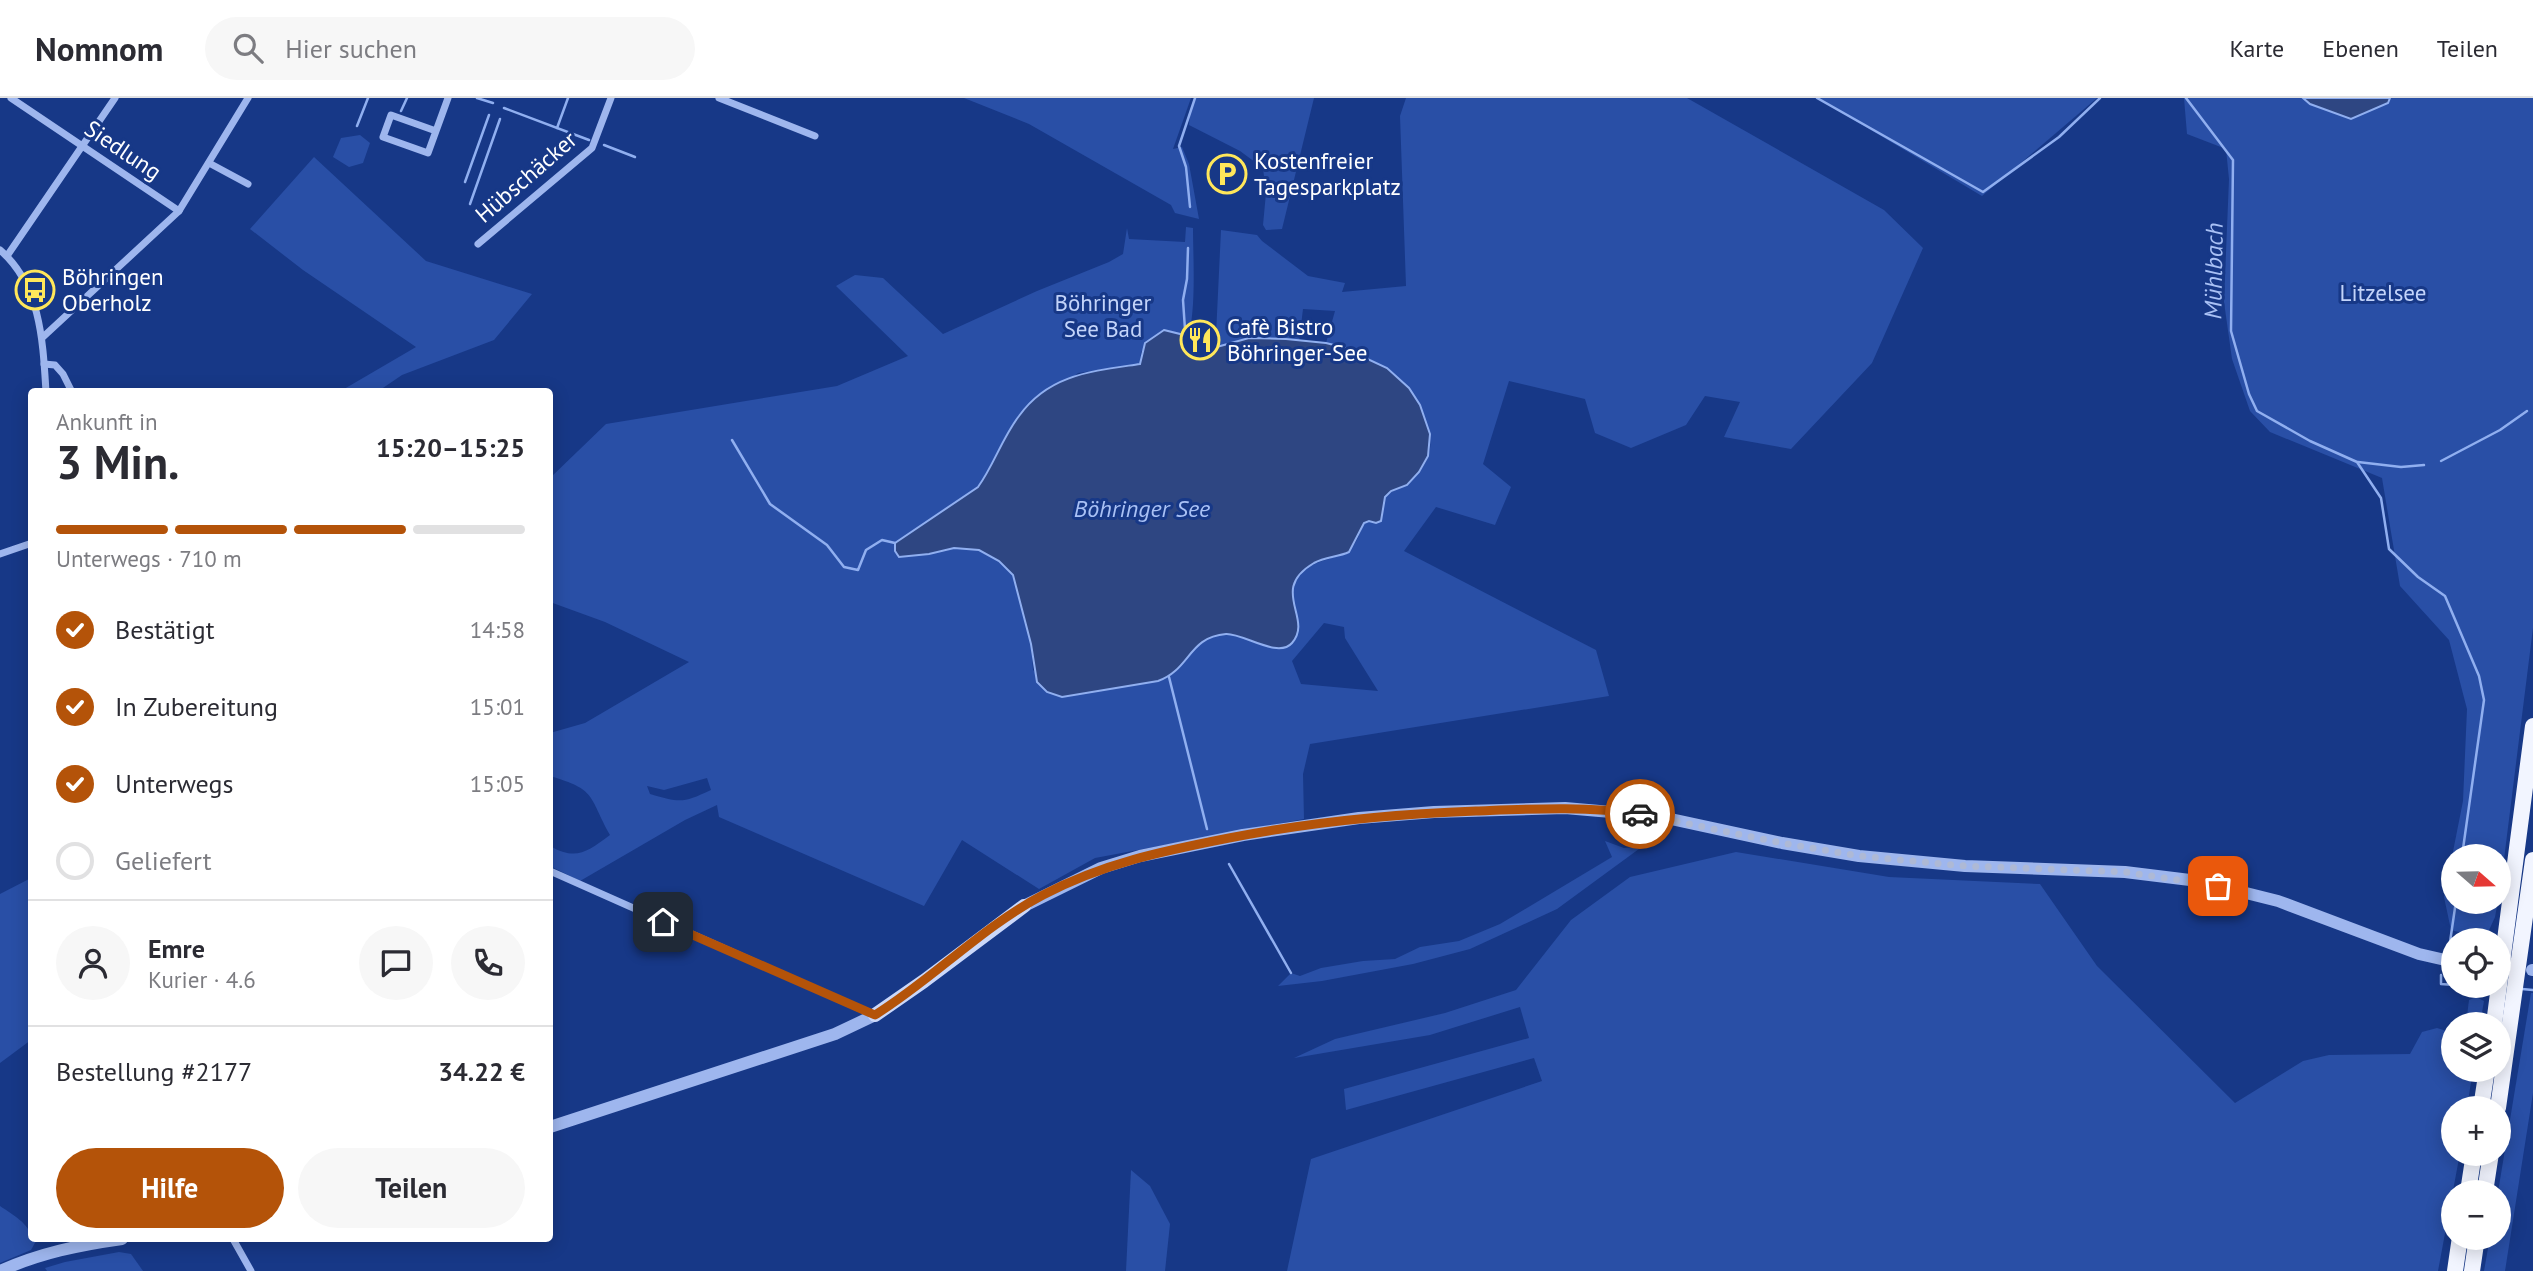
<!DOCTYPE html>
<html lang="de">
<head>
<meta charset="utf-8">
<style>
  :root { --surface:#fff; --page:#f7f7f7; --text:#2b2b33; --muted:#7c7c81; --line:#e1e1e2; --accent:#b45309 }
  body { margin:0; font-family:"PT Sans",sans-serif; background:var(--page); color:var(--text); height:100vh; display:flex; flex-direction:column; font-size:26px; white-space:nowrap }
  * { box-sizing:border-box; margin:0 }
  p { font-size:23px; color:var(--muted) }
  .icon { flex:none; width:38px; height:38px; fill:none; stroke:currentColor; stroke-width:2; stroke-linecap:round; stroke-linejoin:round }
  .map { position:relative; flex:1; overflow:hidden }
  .drawer { position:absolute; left:28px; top:290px; width:525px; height:854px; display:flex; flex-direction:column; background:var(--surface); border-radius:7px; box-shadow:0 4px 18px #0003 }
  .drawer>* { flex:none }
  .needle { width:46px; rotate:110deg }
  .fabs { position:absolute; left:2441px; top:746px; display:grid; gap:14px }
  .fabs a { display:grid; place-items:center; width:70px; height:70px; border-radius:50%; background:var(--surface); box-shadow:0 4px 18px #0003; font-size:35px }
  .pin { position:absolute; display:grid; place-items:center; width:60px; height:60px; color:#fff; margin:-30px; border-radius:14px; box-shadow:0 4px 10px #0006 }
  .courier { position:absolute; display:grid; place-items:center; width:70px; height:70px; margin:-35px; border:5px solid #b45309; border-radius:50%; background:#fff; color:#222; box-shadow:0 2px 9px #0007 }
  .summary em { font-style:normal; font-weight:700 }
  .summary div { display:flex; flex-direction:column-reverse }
  .summary { display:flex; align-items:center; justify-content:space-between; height:119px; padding:0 28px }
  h1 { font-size:46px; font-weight:700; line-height:52px }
  .bar { display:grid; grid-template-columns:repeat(4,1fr); gap:10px 7px; align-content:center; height:84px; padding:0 28px }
  .bar i { height:9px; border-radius:5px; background:var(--line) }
  .bar .current { background:var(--accent) }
  .bar p { grid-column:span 4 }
  .line { display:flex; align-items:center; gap:18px; padding:0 28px; border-top:2px solid var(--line) }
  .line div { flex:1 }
  .round { display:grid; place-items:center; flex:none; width:74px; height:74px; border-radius:37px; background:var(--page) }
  ol { padding:0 28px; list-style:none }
  li { display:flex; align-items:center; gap:21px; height:77px }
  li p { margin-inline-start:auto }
  li .icon { padding:7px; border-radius:50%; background:var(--accent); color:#fff; stroke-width:4 }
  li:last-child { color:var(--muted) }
  li i { width:38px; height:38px; border:4px solid var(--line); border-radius:50% }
  .action { display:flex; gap:14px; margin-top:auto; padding:14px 28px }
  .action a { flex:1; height:80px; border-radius:42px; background:var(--accent); color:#fff; font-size:28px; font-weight:700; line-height:80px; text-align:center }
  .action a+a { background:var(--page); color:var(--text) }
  header { display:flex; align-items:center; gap:42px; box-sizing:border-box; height:98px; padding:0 35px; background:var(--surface); border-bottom:2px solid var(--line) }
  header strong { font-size:33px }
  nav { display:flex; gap:38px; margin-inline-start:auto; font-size:24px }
  .search { width:490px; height:63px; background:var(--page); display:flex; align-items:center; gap:18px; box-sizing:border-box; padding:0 24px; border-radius:38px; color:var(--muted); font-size:26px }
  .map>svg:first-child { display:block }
</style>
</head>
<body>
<header>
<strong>Nomnom</strong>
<div class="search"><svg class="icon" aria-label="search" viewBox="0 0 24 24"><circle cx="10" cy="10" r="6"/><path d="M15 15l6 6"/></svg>Hier suchen</div>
<nav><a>Karte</a><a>Ebenen</a><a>Teilen</a></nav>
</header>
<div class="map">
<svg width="2533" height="1173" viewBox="0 0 2533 1173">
  <rect width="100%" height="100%" fill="#173887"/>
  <g fill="#294fa6" fill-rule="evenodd">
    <path d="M964 0H1191L1173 51 1182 49 1189 66 1199 121 1175 115 1171 107 1029 26Z"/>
    <path d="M1195 0H1314L1282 131 1266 132 1263 127 1266 95 1263 70 1240 53 1189 27 1190 15Z"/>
    <path d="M1406 0H1687L1884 112 1923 150 1872 265 1791 351 1724 339 1740 304 1705 298 1686 327 1631 350 1595 335 1585 301 1509 283 1483 366 1511 389 1495 427 1436 409 1404 453 1596 552 1609 598 1310 646 1303 676 1304 721 1095 760 1039 791 962 742 924 808 719 719 717 707 685 722 580 783 550 768V748C576 763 587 754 610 737 588 697 597 692 550 678V635L585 625 689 564 605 524 550 504V380L606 326 837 288 908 258 836 188 855 177 883 180 943 236 1037 193 1109 164 1123 156 1127 130 1129 141 1185 144 1186 129 1193 130C1193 161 1197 218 1186 246L1180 236 1164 232 1141 254 1140 266 1078 275 1002 345 987 376 978 389 895 445 900 459 929 456 954 450 979 452 999 463 1013 477 1031 546 1033 572 1062 599 1158 583C1189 572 1191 536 1228 536 1246 536 1263 548 1281 551 1284 535 1291 486 1299 476 1315 459 1344 463 1355 445 1359 439 1361 431 1364 425L1383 418C1380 395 1389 396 1405 387 1415 382 1425 368 1428 358 1433 346 1429 333 1425 321 1409 278 1369 256 1326 245L1335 213 1303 211 1299 244 1286 241 1213 250 1216 237 1221 132 1257 137 1262 143 1308 178 1345 185 1342 194 1406 188 1400 18ZM1324 525 1344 529 1345 540 1378 593 1301 586 1292 563ZM707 680 711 692C683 705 681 705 650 696L647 688 664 692Z"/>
    <path d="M1817 0H2097L1982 98Z"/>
    <path d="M2184 0H2533V530L2499 801V758H2454V803H2498L2495 819 2485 841 2451 832 2444 799 2463 703 2467 611 2449 542 2400 488 2382 380 2270 334 2250 313 2232 261 2224 204 2229 81 2226 51 2187 36Z"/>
    <path d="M360 37 370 45 363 65 349 69 333 59 341 40Z"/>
    <path d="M314 59 426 163 532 196 494 242 402 277 377 294H339L416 249 303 172 250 131Z"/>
    <path d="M1605 743 1624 750 1643 748 1557 811 1470 851 1413 866 1322 883 1278 888 1291 875 1300 878 1321 870 1363 863 1395 861 1420 849 1459 843 1500 826 1612 759Z"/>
    <path d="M1736 754 1889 779 2040 786 2097 868 2235 1005 2303 963 2329 957 2410 956 2422 934 2437 930 2453 935 2454 971H2473L2467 1010H2454V1055H2460L2438 1173H1287L1311 1061 1542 983 1534 960 1346 1012 1344 991 1529 940 1520 909 1430 937 1294 960 1335 941 1445 915 1516 892 1571 822 1630 779Z"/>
    <path d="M31 780V942L0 965V796Z"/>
    <path d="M2531 895H2533V995L2505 1173H2484L2490 1139H2499L2498 1094Z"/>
    <path d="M2476 899 2484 903 2480 926H2466L2469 902Z"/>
    <path d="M1131 1072 1150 1088 1170 1126 1165 1173H1126Z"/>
    <path d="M0 1108C13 1117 29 1125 32 1141L36 1143 31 1152 0 1165Z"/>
    <path d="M119 1154 131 1156 143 1173H47L45 1170 65 1164Z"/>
  </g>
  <g fill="#2e4682" stroke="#90aff0" stroke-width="2">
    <path d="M2303 0H2390L2388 5 2351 21 2310 6Z"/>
    <path d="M1164 232 1180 236 1195 255 1249 240 1286 241 1326 245 1342 249 1387 270 1409 290 1420 307 1430 336 1428 358 1419 374 1407 387 1391 393 1385 399 1381 423 1376 425 1369 423 1364 425 1349 454C1338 459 1325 459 1314 465 1268 492 1314 520 1292 545 1278 561 1243 535 1226 536 1188 539 1191 571 1158 583L1062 599 1047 594 1037 584 1031 546 1013 477 999 463 979 452 954 450 929 456 899 459 895 453V445L978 389C994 367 1002 340 1019 318 1049 276 1093 273 1140 266L1145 245Z"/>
  </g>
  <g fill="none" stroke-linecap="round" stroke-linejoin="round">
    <g stroke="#90aff0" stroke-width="2.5">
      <path d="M477 0 493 5"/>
      <path d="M1817 0 1983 94 2059 39 2100 0"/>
      <path d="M2186 0 2233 62 2231 233 2249 296 2257 313 2310 343 2357 364 2381 400 2389 451 2418 479 2445 498 2479 578 2484 602 2462 758"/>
      <path d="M504 10 589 42"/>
      <path d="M401 13 407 0"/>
      <path d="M357 28 368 0"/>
      <path d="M557 30 568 0"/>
      <path d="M604 47 635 59"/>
      <path d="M465 84 489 17"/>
      <path d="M470 106 500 21"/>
      <path d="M1190 109 1186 69 1179 48 1195 0"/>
      <path d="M1186 246 1183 202 1187 181 1188 150"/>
      <path d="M732 342 770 406 827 447 844 469 858 472 866 452 882 442 895 445"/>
      <path d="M2441 363 2500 332 2527 313"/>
      <path d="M2358 364 2401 369 2424 367"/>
      <path d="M1169 579 1207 731"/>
      <path d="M1229 766 1291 875"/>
      <path d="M2446 854 2450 844 2456 803"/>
      <path d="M2441 877V886L2454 887"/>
      <path d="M2459 887 2491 890"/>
      <path d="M2522 891 2533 892"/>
    </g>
    <g stroke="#9eb6ee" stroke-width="7">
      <path d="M11 0 179 113"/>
      <path d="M719 0 815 38"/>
      <path d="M436 33 391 17 383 39 428 55 448 0"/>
      <path d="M209 65 248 86"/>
      <path d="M478 146 592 50 611 0"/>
      <path d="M0 152C41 187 43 245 46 294"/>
      <path d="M7 158 115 0"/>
      <path d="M43 239 179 113 248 0"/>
      <path d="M44 266 55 267 63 276 72 294"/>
      <path d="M0 456 32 445"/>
      <path d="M550 773 874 917"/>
      <path d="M233 1141 251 1173"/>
    </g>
    <g stroke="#9eb6ee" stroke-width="12">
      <path d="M1024 808 1101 770 1140 758 1243 737 1359 720 1434 714 1565 710 1657 718 1782 745 1859 758 1965 768 2125 774 2198 783 2278 803 2419 856 2454 864"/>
      <path d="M2532 872H2533"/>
      <path d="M550 1029 835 936 875 917"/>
      <path d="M0 1173C40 1155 79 1147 122 1141"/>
    </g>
    <path stroke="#cbd8fa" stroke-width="14" d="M875 917 924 883 1024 808"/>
    <g stroke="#f2f5ff" stroke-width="16">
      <path d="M2494 926 2533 628"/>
      <path d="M2481 1010 2487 971"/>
      <path d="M2498 1010 2533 762"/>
      <path d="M2468 1094 2474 1055"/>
      <path d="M2485 1094 2491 1055"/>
      <path d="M2455 1173 2460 1139"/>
      <path d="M2472 1173 2477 1139"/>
    </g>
  </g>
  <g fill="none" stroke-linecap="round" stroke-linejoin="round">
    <path stroke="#aeb9d5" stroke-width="7" stroke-dasharray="0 12.6" d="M1640 716 1782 745 1859 758 1965 768 2125 774 2218 788"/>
    <path stroke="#b45309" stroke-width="9" d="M663 824 875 917C933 881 982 829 1043 797 1104 765 1163 753 1229 740 1311 724 1393 716 1476 713 1531 711 1586 708 1640 716"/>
  </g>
  <defs>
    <symbol id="parking-ring" viewBox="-11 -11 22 22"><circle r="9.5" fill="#173887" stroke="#ffe75a" stroke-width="1.5"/><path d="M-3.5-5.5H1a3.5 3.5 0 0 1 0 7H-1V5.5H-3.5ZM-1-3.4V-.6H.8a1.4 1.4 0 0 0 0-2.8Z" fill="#ffe75a"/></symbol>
    <symbol id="bus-ring" viewBox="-11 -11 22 22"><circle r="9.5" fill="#173887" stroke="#ffe75a" stroke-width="1.5"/><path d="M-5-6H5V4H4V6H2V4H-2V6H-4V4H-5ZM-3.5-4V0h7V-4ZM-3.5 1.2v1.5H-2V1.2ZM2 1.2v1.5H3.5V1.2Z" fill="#ffe75a"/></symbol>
    <symbol id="restaurant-ring" viewBox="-11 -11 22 22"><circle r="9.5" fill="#173887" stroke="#ffe75a" stroke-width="1.5"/><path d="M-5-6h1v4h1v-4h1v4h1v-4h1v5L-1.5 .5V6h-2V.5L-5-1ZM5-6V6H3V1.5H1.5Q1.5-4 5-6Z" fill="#ffe75a"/></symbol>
  </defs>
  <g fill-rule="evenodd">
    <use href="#parking-ring" x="1205" y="54" width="44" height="44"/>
    <use href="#bus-ring" x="13" y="170" width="44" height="44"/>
    <use href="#restaurant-ring" x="1178" y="220" width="44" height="44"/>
  </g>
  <g text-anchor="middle" stroke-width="6" stroke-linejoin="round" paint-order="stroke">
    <g font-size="23" fill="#fff" stroke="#173887">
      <text transform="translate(123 52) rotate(34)" y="8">Siedlung</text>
      <text transform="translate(526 79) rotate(-41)" y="8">Hübschäcker</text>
    </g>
    <g font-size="23" fill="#fff" stroke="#173887" text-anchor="start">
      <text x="1254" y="71">Kostenfreier<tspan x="1254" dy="26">Tagesparkplatz</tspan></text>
      <text x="62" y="187">Böhringen<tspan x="62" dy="26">Oberholz</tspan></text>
      <text x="1227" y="237">Cafè Bistro<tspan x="1227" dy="26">Böhringer-See</tspan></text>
    </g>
    <g font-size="23" fill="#c3d4fa" stroke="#173887">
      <text x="2383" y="203">Litzelsee</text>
      <text x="1103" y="213">Böhringer<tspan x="1103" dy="26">See Bad</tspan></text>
    </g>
    <g font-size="24" font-style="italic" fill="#a9c1f5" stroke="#173887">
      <text transform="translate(2214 173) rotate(-89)" y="8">Mühlbach</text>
      <text x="1142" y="419">Böhringer See</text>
    </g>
  </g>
</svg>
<div class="fabs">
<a><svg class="needle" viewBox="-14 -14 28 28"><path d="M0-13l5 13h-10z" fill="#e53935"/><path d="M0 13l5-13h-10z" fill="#7c7c81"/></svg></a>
<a><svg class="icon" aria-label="locate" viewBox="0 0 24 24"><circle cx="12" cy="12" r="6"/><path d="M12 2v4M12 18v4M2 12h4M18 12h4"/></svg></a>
<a><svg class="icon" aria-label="layers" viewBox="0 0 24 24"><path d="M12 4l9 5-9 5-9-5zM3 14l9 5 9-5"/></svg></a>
<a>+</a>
<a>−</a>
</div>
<div class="pin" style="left:2218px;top:788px;background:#ea580c"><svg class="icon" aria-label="bag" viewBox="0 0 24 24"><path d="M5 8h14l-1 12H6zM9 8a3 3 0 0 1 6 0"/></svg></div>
<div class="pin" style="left:663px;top:824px;background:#1f2937"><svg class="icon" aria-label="home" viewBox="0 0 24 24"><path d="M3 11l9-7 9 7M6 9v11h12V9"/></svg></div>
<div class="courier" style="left:1640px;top:716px"><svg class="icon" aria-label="car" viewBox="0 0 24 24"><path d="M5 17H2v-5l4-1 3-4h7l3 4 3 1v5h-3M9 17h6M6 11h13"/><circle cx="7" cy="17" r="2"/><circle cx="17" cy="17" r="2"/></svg></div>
<section class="drawer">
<div class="summary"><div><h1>3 Min.</h1><p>Ankunft in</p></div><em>15:20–15:25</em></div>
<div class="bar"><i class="current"></i><i class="current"></i><i class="current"></i><i></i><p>Unterwegs · 710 m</p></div>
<ol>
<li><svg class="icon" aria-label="check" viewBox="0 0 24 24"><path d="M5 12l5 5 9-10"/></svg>Bestätigt<p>14:58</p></li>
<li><svg class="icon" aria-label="check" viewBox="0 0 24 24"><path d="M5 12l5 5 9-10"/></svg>In Zubereitung<p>15:01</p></li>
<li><svg class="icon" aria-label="check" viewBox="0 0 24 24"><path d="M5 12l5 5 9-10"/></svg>Unterwegs<p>15:05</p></li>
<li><i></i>Geliefert</li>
</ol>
<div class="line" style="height:126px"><a class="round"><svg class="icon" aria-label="person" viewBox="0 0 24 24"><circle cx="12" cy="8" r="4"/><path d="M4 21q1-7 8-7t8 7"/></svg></a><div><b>Emre</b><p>Kurier · 4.6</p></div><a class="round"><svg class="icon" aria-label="chat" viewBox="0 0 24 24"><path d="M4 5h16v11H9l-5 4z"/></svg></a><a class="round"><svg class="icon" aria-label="phone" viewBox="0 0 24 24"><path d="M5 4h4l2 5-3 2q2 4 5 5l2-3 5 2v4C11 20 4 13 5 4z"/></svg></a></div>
<div class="line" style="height:91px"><div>Bestellung #2177</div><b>34.22 €</b></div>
<div class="action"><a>Hilfe</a><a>Teilen</a></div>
</section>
</div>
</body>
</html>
